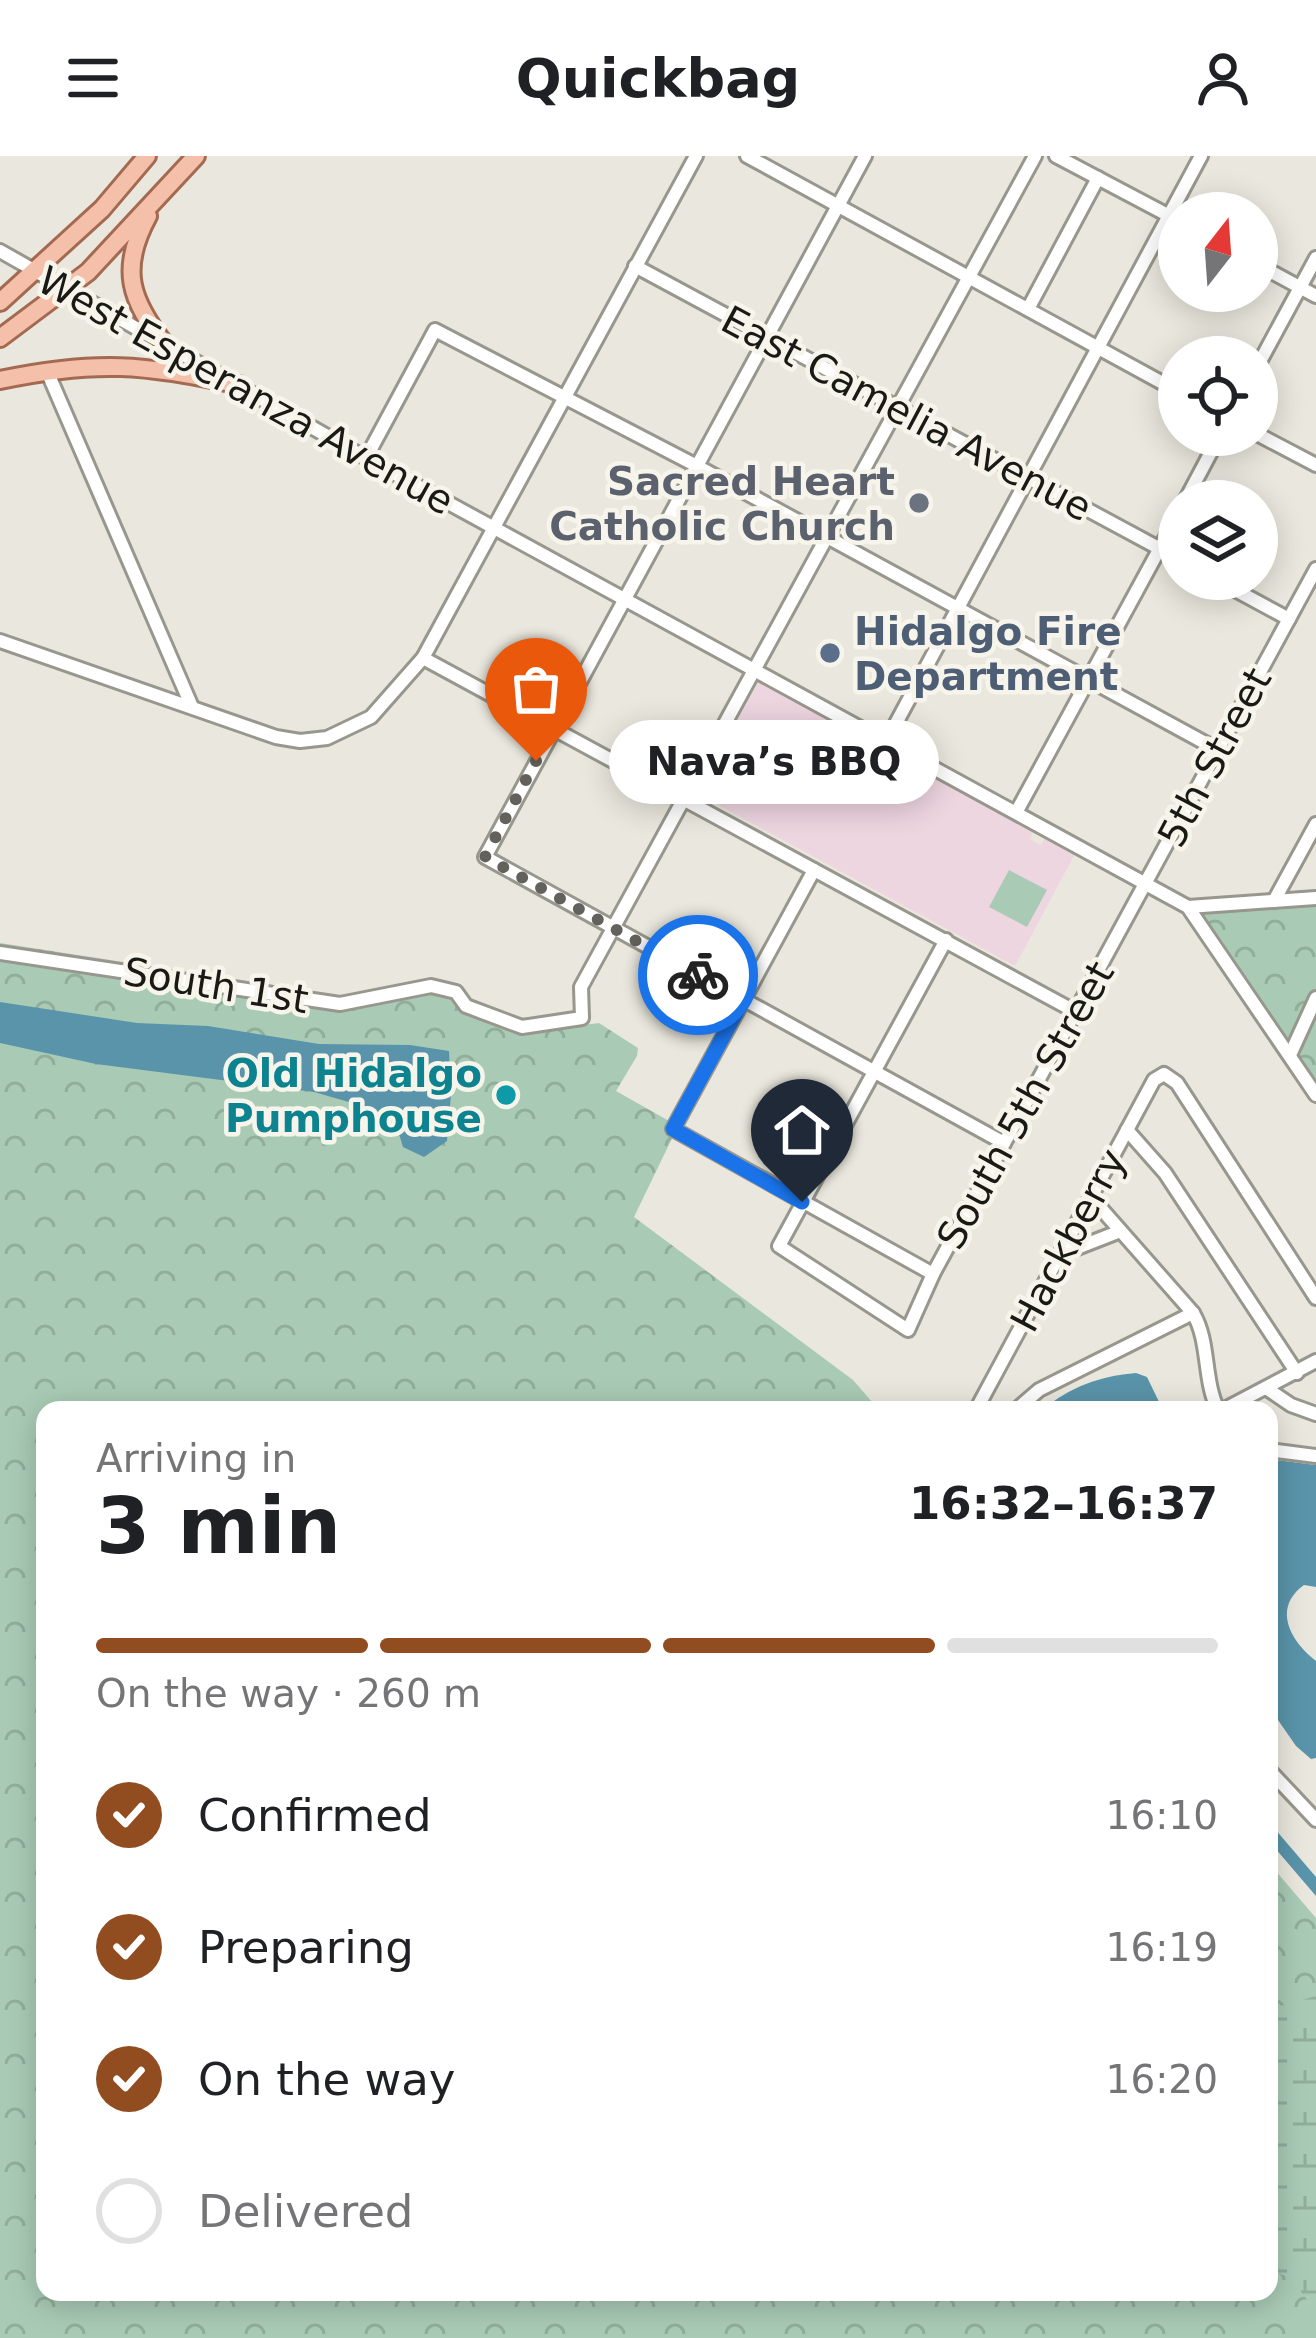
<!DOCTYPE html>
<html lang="en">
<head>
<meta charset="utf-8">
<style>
  :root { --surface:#fff; --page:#f2f2f2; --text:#202124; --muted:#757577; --line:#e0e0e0; --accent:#914c20 }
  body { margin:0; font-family:"DejaVu Sans",sans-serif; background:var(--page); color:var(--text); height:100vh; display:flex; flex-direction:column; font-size:45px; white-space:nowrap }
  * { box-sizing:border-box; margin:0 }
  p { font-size:39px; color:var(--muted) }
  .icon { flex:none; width:66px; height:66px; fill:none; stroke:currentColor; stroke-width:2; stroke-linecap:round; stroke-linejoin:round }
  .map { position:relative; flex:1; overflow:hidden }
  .drawer { position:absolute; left:36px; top:1245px; width:1242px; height:900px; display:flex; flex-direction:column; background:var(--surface); border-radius:24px; box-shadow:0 6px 30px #0003 }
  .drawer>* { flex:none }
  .needle { width:78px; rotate:17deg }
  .buttons { position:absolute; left:1158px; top:36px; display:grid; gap:24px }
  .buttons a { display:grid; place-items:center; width:120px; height:120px; border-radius:50%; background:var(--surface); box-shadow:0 6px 30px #0003; font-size:60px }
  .pin { position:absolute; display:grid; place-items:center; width:102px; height:102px; color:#fff; margin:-123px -51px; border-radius:50% 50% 50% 0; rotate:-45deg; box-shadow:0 0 12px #0007 }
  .pin .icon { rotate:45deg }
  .courier { position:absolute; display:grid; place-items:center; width:120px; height:120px; margin:-60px; border:9px solid #1a73e8; border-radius:50%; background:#fff; color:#222; box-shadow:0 3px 15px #0007 }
  .bubble { position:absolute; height:84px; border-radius:42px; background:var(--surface); box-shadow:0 6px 30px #0003; font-size:39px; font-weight:700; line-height:84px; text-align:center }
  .head em { font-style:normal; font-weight:700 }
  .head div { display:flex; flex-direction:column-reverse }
  .head { display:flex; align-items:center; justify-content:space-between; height:204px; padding:0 60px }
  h1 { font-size:78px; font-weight:700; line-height:90px }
  .bar { display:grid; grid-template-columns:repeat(4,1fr); gap:18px 12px; align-content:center; height:144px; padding:0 60px }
  .bar i { height:15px; border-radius:9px; background:var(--line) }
  .bar .active { background:var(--accent) }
  .bar p { grid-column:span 4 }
  ol { padding:0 60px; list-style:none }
  li { display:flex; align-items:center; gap:36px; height:132px }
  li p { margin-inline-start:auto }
  li .icon { padding:12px; border-radius:50%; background:var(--accent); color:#fff; stroke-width:4 }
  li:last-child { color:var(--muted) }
  li i { width:66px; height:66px; border:6px solid var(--line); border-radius:50% }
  header { display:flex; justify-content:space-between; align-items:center; height:156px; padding:0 60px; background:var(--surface); font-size:54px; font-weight:700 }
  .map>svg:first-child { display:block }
</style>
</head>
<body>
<header><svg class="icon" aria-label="menu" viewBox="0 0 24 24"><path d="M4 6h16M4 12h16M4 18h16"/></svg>Quickbag<svg class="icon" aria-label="person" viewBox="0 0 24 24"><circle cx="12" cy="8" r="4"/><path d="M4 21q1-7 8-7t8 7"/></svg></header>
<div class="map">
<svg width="1316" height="2182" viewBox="0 0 1316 2182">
  <defs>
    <pattern id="forest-crowns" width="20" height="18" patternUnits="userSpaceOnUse" patternTransform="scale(3)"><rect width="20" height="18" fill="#a9cbb5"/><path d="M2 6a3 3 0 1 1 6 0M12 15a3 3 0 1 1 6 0" fill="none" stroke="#91ae9b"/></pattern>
    <pattern id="wetland-marsh" width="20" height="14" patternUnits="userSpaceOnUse" patternTransform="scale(3)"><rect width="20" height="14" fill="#a9cbb5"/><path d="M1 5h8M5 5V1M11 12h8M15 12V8" fill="none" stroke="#91ae9b"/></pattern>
  </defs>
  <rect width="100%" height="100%" fill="#eae8de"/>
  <path fill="#eed6e1" d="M758 526 1033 675 1030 683 1041 689 1045 682 1075 698 1015 810 698 638Z"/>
  <g fill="url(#forest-crowns)">
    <path d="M1316 747V924L1203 762V756Z"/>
    <path d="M0 787 350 841 418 827 463 836 487 861 520 877 599 867 638 892 637 900 616 935 678 970 634 1061 853 1224 879 1254H45V2136H1269V1707L1316 1762V2182H0Z"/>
  </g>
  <path fill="url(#wetland-marsh)" d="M1316 1840V2156L1291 2122 1269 2114V1853Z"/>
  <path fill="#a9cbb5" d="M1009 714 1047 734 1027 771 989 751Z"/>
  <g fill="#5a94aa">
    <path d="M0 846 137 867 208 870 319 888 410 889 449 895 451 939 447 985 424 1001 403 991 399 978 373 953 314 936 96 908 0 887Z"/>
    <path d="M1136 1217 1147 1221 1163 1254H1042C1070 1231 1100 1220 1136 1217Z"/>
    <path d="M1269 1303 1316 1309V1431L1304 1429C1272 1452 1290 1485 1316 1505V1602L1311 1603 1296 1590 1269 1551Z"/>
    <path d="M1269 1666 1316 1721V1740L1269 1685Z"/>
  </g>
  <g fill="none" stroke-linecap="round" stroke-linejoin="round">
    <defs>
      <g id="minor">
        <path d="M747 0 1179 236"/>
        <path d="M865 0 485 701 1004 987"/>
        <path d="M1056 0 1179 65"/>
        <path d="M0 95 366 302 1188 751 1316 939"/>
        <path d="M1257 108 1316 140"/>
        <path d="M635 110 1179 403"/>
        <path d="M1028 153 1098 22"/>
        <path d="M1257 211 1316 102"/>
        <path d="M47 215 192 551"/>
        <path d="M1257 278 1316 309"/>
        <path d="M366 302 435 174 695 309 1218 594"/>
        <path d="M1185 345 1220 279"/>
        <path d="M1215 423 1289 463"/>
        <path d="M0 485 276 581 300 585 327 582 371 561 423 502 696 0"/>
        <path d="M423 502 1076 856"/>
        <path d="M887 584 1201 0"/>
        <path d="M1017 655 1179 357"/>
        <path d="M814 714 673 973 933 1118"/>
        <path d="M1274 745 1316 668"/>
        <path d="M1188 751 1316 742"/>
        <path d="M946 784 779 1090 908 1174 933 1118 1316 413"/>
        <path d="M0 797 340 848 431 830 456 836 466 850 522 871 582 862 581 831 1035 0"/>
        <path d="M1290 899 1316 842"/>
        <path d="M1127 974 1165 1017 1297 1217"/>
        <path d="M1090 1040 1193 1157C1210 1186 1203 1223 1218 1254"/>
        <path d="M1059 1099 1118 1076"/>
        <path d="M1266 1232 1291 1249 1316 1258"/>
        <path d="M976 1254 1154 924 1164 918 1177 927 1316 1142"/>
        <path d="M1016 1254 1039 1234 1193 1157"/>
        <path d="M1223 1254 1316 1205"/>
        <path d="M1269 1294 1316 1300"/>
        <path d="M1269 1614 1316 1664"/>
      </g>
      <g id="major">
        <path d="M148 60C119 113 130 144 166 190"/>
        <path d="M0 146 102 53 147 0"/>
        <path d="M0 182 88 116 196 0"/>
        <path d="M0 224C95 204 146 208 239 229"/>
      </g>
    </defs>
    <use href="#minor" stroke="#98978d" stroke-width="18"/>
    <use href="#major" stroke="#a46a51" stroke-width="22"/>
    <use href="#minor" stroke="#fff" stroke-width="12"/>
    <use href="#major" stroke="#f5c0aa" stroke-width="16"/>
  </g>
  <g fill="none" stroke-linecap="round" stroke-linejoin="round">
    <path stroke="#62615b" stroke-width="12" stroke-dasharray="0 21.6" d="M536 605 485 701 698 819"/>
    <path stroke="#1a73e8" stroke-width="15" d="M698 819 743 844 673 973 802 1046"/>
  </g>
  <circle fill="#6b7280" stroke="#f7f5eb" stroke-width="4.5" cx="919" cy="347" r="12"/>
  <circle fill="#5c6f8a" stroke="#f7f5eb" stroke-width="4.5" cx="830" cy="497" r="12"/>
  <circle fill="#0f9aa8" stroke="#f7f5eb" stroke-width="4.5" cx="506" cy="939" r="12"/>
  <g text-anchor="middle" stroke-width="9" stroke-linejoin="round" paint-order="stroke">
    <g font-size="39" fill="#191915" stroke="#f7f5eb">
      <text transform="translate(246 234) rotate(29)" y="14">West Esperanza Avenue</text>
      <text transform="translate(907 257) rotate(28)" y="14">East Camelia Avenue</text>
      <text transform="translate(1214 601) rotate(-62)" y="14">5th Street</text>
      <text transform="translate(216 829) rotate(9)" y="14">South 1st</text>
      <text transform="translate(1025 949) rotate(-61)" y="14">South 5th Street</text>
      <text transform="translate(1068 1084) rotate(-62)" y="14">Hackberry</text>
    </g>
    <g font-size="39" font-weight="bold" fill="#5b616d" stroke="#f7f5eb" text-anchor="end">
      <text x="895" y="339">Sacred Heart<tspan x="895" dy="45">Catholic Church</tspan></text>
    </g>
    <g font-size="39" font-weight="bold" fill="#4e5e75" stroke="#f7f5eb" text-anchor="start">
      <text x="854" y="489">Hidalgo Fire<tspan x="854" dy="45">Department</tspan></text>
    </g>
    <g font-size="39" font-weight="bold" fill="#0d838f" stroke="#f7f5eb" text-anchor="end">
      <text x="482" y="931">Old Hidalgo<tspan x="482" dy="45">Pumphouse</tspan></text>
    </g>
  </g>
</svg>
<div class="buttons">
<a><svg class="needle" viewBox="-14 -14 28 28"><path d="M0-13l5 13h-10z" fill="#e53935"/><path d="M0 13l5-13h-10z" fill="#757577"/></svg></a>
<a><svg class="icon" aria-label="locate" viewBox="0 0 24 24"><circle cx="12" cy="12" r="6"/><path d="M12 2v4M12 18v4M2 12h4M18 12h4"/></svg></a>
<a><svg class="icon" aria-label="layers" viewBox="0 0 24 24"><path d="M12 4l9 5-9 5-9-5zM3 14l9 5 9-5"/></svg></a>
</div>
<div class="pin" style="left:536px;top:605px;background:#ea580c"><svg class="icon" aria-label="bag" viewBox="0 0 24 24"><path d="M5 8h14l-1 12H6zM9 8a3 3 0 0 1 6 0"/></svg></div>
<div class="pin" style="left:802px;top:1046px;background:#1f2937"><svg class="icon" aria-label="home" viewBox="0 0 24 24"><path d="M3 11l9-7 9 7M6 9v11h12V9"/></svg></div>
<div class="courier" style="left:698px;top:819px"><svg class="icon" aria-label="bike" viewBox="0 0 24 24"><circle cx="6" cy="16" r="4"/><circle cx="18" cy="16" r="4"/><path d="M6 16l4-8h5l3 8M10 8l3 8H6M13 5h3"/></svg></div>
<div class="bubble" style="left:609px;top:564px;width:330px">Nava’s BBQ</div>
<section class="drawer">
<div class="head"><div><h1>3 min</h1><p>Arriving in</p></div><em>16:32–16:37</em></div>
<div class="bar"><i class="active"></i><i class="active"></i><i class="active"></i><i></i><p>On the way · 260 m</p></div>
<ol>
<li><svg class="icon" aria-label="check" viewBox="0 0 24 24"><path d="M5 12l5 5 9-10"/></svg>Confirmed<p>16:10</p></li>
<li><svg class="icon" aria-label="check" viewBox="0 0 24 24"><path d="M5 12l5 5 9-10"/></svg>Preparing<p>16:19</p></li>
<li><svg class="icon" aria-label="check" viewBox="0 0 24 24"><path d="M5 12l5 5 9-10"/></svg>On the way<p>16:20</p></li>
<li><i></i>Delivered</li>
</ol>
</section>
</div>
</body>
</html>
